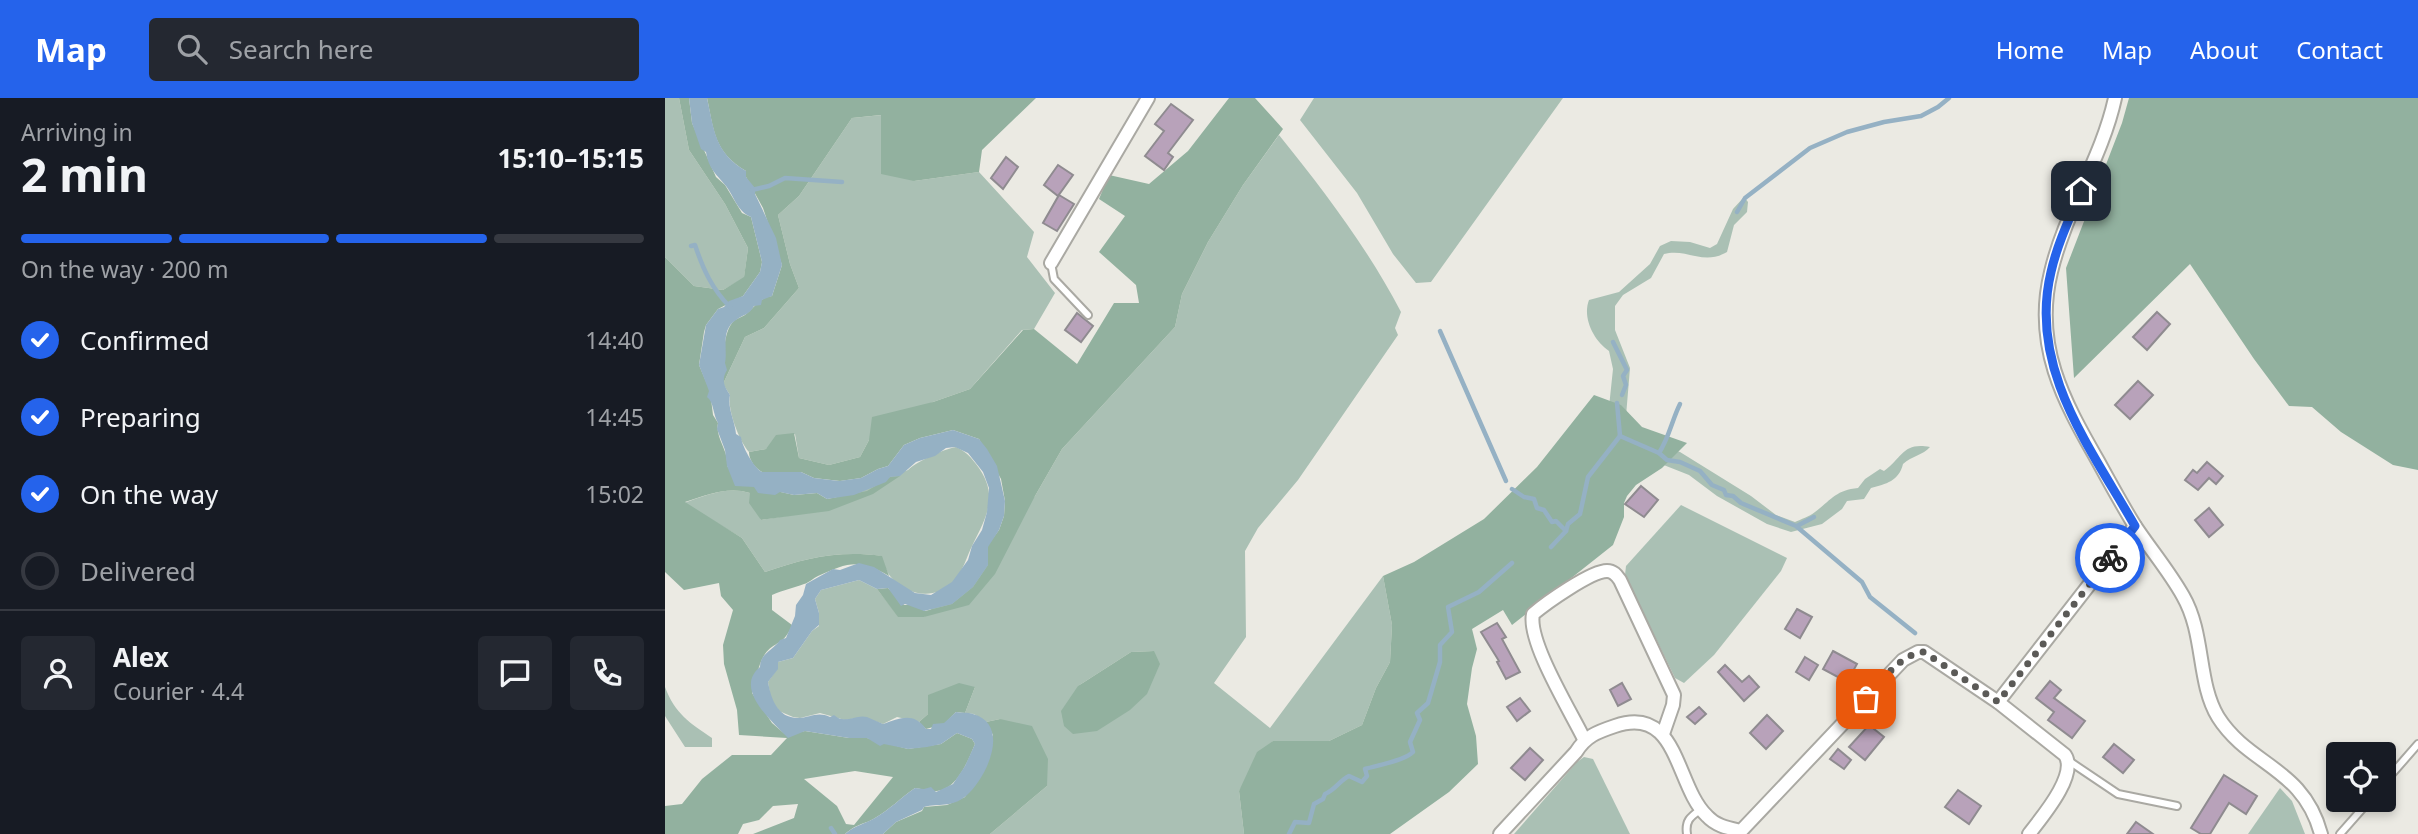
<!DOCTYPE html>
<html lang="en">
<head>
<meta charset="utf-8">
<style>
  :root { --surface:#171b24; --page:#242831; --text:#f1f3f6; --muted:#9ea1a6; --line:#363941; --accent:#2563eb }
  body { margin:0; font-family:"Noto Sans",sans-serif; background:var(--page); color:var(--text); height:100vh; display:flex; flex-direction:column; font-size:26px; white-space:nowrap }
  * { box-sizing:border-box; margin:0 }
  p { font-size:23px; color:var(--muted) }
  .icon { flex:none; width:38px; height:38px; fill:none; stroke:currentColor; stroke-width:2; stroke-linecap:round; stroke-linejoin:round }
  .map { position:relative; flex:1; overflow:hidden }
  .panel { display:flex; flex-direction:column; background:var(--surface); width:665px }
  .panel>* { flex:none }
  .buttons { position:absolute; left:1661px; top:644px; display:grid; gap:14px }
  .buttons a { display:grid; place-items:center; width:70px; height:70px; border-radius:7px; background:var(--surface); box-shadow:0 4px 10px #0003; font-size:35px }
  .pin { position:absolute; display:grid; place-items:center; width:60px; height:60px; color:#fff; margin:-30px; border-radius:14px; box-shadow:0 4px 10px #0006 }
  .courier { position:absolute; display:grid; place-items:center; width:70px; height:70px; margin:-35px; border:5px solid #2563eb; border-radius:50%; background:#fff; color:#222; box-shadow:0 2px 9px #0007 }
  .overview em { font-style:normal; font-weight:700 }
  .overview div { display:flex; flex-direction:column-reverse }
  .overview { display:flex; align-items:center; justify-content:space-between; height:119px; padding:0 21px }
  h1 { font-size:46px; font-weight:700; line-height:52px }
  .bar { display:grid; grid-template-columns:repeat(4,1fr); gap:10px 7px; align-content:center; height:84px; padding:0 21px }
  .bar i { height:9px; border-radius:5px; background:var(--line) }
  .bar .current { background:var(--accent) }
  .bar p { grid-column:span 4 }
  .line { display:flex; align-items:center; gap:18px; padding:0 21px; border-top:2px solid var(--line) }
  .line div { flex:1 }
  .round { display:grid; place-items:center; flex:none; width:74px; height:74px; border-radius:7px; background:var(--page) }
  ol { padding:0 21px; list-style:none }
  li { display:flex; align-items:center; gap:21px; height:77px }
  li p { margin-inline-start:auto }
  li .icon { padding:7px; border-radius:50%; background:var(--accent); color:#fff; stroke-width:4 }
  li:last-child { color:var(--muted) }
  li i { width:38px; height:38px; border:4px solid var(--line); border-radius:50% }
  header { display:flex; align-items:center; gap:42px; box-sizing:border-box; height:98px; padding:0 35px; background:var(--accent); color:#fff }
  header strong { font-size:33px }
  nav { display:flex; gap:38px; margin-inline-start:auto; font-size:24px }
  .search { width:490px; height:63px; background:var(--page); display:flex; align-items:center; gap:18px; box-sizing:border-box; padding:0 24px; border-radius:7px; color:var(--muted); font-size:26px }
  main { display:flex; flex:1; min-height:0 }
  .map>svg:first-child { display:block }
</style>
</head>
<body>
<header>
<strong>Map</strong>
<div class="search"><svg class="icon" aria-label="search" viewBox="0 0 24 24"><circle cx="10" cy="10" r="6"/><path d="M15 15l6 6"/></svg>Search here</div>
<nav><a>Home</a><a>Map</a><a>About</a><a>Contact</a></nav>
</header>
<main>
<section class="panel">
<div class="overview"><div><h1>2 min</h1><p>Arriving in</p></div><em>15:10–15:15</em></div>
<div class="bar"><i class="current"></i><i class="current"></i><i class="current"></i><i></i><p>On the way · 200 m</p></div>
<ol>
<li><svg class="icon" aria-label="check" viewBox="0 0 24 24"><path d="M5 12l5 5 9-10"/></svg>Confirmed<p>14:40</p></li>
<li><svg class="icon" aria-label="check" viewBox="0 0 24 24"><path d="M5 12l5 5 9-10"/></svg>Preparing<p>14:45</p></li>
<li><svg class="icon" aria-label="check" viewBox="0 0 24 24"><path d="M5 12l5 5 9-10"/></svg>On the way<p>15:02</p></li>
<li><i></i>Delivered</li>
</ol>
<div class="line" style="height:126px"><a class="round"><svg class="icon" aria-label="person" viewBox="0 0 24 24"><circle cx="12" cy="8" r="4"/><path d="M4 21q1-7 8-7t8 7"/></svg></a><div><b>Alex</b><p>Courier · 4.4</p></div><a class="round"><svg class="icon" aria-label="chat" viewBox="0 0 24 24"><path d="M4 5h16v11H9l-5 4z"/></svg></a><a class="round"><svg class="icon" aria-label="phone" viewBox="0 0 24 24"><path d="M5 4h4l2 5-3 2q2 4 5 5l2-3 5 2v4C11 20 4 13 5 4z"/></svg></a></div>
</section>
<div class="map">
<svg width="1753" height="736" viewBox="0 0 1753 736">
  <rect width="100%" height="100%" fill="#ebeae3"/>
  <g fill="#aac0b4" fill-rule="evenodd">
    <path d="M0 0H14L24 52 60 106 83 150 79 180 58 192 29 188 0 159Z"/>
    <path d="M649 0H898L766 184 751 185 728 156 692 95 635 22Z"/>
    <path d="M217 17 249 83 314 74 369 134 362 159 390 195 369 231 357 232 305 291 268 304 204 342 195 359 164 367 134 360 130 336 101 351 84 354C74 343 62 311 65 297L58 286 80 239 99 230 134 190 125 166 113 117 134 98 187 20Z"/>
    <path d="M614 37C659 93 702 149 736 214L730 230 733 237 633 382 593 430 580 453 581 539 549 585 605 630 718 478 727 527 725 564 711 590 697 627 664 643H608L574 693 579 736H325L382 688 335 621 321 624 309 616 300 615 310 589 263 616 254 624 232 619 218 626 198 619 180 622 155 615 135 620 128 619 114 613 106 602 103 584 112 571 113 564 128 560 147 533 154 528V515L150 501 156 492 194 482 212 491 234 519H259L370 398 397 351 510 229 517 196 543 144 578 87ZM489 553 413 588 466 554Z"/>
    <path d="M1079 99 1083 104 1082 114 1069 127 1062 154C1038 168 1022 150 999 156L986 180 958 197 950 208V232L965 270 961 318 985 343 1015 354 1086 398 1111 417 1130 424C1136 421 1144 419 1150 414 1166 402 1171 392 1193 390L1200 381 1215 371 1219 373C1238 359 1238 344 1265 349 1258 357 1247 358 1238 366 1234 383 1221 386 1206 390L1199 401 1182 403 1177 411 1157 426 1126 434 1102 426 1052 398 1024 377 986 362 944 309 948 271 944 253C929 243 917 220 924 202L954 194 985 166 995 148 1006 143 1025 144 1045 150 1052 146 1068 111Z"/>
    <path d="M291 349C301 354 304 357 311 366 334 396 323 416 308 446 301 459 299 473 287 485 270 502 240 498 225 478 221 473 219 465 216 458 174 452 140 460 100 474L77 440 19 405C41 397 63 388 85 395L96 422 127 417 243 372C251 364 279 351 291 349Z"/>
    <path d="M1016 407 1122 460 1116 473 1049 557 1019 585 1010 580 960 477 961 468Z"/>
    <path d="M0 589C10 616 25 625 47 640V649H20L0 618Z"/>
    <path d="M919 659 928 661 965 736H849L912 664Z"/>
    <path d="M1615 690 1627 703 1640 736H1583Z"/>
  </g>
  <g fill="#92b19f" fill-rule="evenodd">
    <path d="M14 0H24L27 25 51 79 60 87 77 115 86 119 97 164 95 174 78 198 53 211 41 227 39 234 34 267 45 293 48 317 53 325C50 340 64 353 62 368L89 388 129 397 152 395 162 401 202 393 225 379 235 378 208 396 164 413 96 422 84 405 85 395C63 388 42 397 20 404L77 440 100 474C140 460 174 452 217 458L224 478C194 460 182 465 153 478 148 480 144 485 139 486 128 490 118 492 107 497V512L127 527C119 548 109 543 100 556 93 566 91 583 87 595L107 625 121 637 140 633 184 640H202L243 651 276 646 292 635 307 641 310 646C303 663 292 691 272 693 266 694 257 691 250 690 237 699 224 712 210 720 198 727 193 725 180 736H88L129 720 133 706 108 708 94 722 78 726 73 736H0V708L17 706 37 681 67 657H106L122 640 74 637 72 612 59 566 58 547 68 512 56 498 54 485 19 492 0 474V159L29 188 58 192 79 179 83 150 60 106 24 52ZM190 673 228 679 189 727 181 726 172 708 139 681Z"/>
    <path d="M42 0H371L317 52 314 74 249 83 216 76V17L187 20 134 98 113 117 125 166 134 190 99 230 80 239 58 286C59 269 56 233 70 222 73 220 77 219 80 217 89 210 95 199 107 198L117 167 98 110 81 79V73C49 54 49 33 42 0Z"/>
    <path d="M564 0H590L618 31 578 87 543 144 517 196 510 229 397 351 370 398 330 476 304 507 259 519H233L212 491 223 490 239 507H247L260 513 287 506 308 489 323 467 322 448 334 432 339 418 340 403 336 381 314 341 288 332 255 340 239 347 223 368 213 371 196 380 175 383 149 380 136 374H97C90 370 84 362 84 354L101 351 111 337 129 335 134 360 164 367 195 359 204 342 207 319 268 304 305 291 358 232 369 231 412 266 449 205H474L471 187 434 154 460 118 434 101 444 77 484 86 523 53Z"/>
    <path d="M1464 0H1753V372L1728 367 1676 334 1647 309 1624 308 1589 261 1525 166 1409 280 1401 170 1457 25Z"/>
    <path d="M929 297 956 307 977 329 1022 345 997 370 971 387 962 398 959 405V419L948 447 847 527 838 512 807 531 812 551 807 570 802 606 811 638 813 666 784 694 725 736H579L574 693 592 654 608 643H664L697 627 711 590 725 564 727 527 718 478 749 464 819 421 872 369Z"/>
    <path d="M489 553 495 566 482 596 465 612 432 633 408 636 399 628 396 613 413 588 466 554Z"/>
    <path d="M294 585 310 589 300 615 291 614 279 626 261 631 254 624 263 616V597Z"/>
    <path d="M335 621 367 628 383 661 382 688 325 736H218L231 724 257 713 259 709 282 707 300 699 328 637 321 624Z"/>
  </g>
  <path fill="#95b1c4" d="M24 0H42C49 32 50 55 81 73V79L90 90V96L111 140 117 167 107 198 97 202 96 207 89 208C84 217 79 216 71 222 55 232 63 252 60 265L62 272C56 282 59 288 65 297 62 310 70 323 71 336L76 339C77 348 88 369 97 374H136L149 380 174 383 196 380 213 371 223 368 239 347 255 340 288 332 314 341 322 351 332 368 340 403 339 418 334 432 323 449V467L308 489 287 506 259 513 240 506 236 508 223 490 212 491 194 482 156 492 150 501 154 515V527L147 533 128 560 113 564V571L103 584C106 600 112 620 133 620 145 620 152 613 165 619L169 617C180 627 190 616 202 619 207 621 213 624 218 626 234 621 248 613 261 631H266L268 626 279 625 291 614C296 615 303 614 308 616 347 627 321 681 301 698 286 710 274 705 259 709L257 712 231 724 218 736H180C192 726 198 727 210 720 224 712 237 699 250 690L259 691 266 689 271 694 288 686 300 668 310 646 307 641 292 635 276 646 262 649 243 651 219 646 215 648 202 640H184L140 633 123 640C108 624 68 591 95 569 95 555 109 552 115 542L121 540 130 518 131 507 138 497 141 486 168 471 175 472 194 465 209 469 250 495 266 497 287 484 303 462 307 448 317 432 322 414 324 390 318 374 303 355 290 349 281 350 270 358 251 364 235 378 225 379 221 384 189 397 162 401 152 395 129 397 115 394 110 397 93 395 89 389 70 388 62 368 60 352 52 331 53 325C48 317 49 304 42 299L44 293 34 267 41 227 53 211 59 209 64 203 78 198 95 174 97 164 86 119C72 113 70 100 61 88 52 77 43 70 41 54L36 51 27 25Z"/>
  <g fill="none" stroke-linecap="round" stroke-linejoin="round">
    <g stroke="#95b1c4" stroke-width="4.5">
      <path d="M87 92 104 88 120 80 177 84"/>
      <path d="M1072 114 1080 100 1145 50 1182 34 1219 24 1256 18 1273 9 1284 0"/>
      <path d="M26 148 30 147C38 171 47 191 65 209"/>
      <path d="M775 233 841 383"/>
      <path d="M948 244 962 272 958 278 961 287 957 297"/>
      <path d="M955 338 994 355 1002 362 1015 364 1035 373 1047 387 1059 392 1061 397 1068 398 1076 405 1131 428 1197 484 1205 499 1250 535"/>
      <path d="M994 355C1004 340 1007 322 1015 306"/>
      <path d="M847 391 859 399 869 401 872 410 879 412 887 424 891 423 901 433"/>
      <path d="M1132 428 1149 419"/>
      <path d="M886 449 901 433 903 426 915 416 923 379 955 338 952 305"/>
      <path d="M166 730 170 736"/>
      <path d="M624 736 630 724 644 725 649 706 658 701 660 696C671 691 674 683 684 678L697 684 702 678 700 671C713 667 739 663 748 654L745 644 755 622 752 615 763 605 775 564V547L787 534 783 509 814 494 847 465"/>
    </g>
  </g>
  <g fill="#b8a2ba" stroke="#8f8b90" stroke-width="2">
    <path d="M506 6 528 22 503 55 508 59 499 72 480 58 499 33 490 26Z"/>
    <path d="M341 59 353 69 338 91 326 80Z"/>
    <path d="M393 67 408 77 393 98 379 87Z"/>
    <path d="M394 97 409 106 392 133 378 125Z"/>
    <path d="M1492 214 1505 226 1482 252 1468 239Z"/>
    <path d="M412 215 428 228 416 244 400 232Z"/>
    <path d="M1473 283 1488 297 1465 321 1450 307Z"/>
    <path d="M1542 364 1558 378 1551 386 1544 380 1533 392 1520 382 1528 372 1532 375Z"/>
    <path d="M976 388 993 402 979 419 960 406Z"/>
    <path d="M1544 410 1558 427 1544 439 1530 422Z"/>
    <path d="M1132 511 1147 519 1135 540 1120 531Z"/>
    <path d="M832 525 841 539 837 541 855 574 841 581 832 564 834 563 816 534Z"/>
    <path d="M1168 553 1192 566 1182 584 1158 571Z"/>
    <path d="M1140 559 1153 567 1144 582 1131 574Z"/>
    <path d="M1060 567 1077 584 1084 578 1094 589 1079 603 1053 574Z"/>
    <path d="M1385 583 1396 592 1389 600 1420 623 1407 640 1383 622 1389 614 1371 600Z"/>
    <path d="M957 585 966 601 953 608 945 592Z"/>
    <path d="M855 600 865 613 852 623 842 609Z"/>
    <path d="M1034 609 1041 616 1030 626 1022 619Z"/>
    <path d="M1102 617 1118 633 1101 651 1085 635Z"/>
    <path d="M1204 627 1219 639 1200 662 1184 649Z"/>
    <path d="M1449 646 1469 662 1458 675 1438 659Z"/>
    <path d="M865 650 878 662 860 682 846 670Z"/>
    <path d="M1173 651 1186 662 1179 671 1165 661Z"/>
    <path d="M1559 677 1592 698 1581 716 1564 705 1545 736H1536L1526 730Z"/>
    <path d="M1293 692 1316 708 1304 726 1280 709Z"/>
    <path d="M1471 724 1488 736H1462Z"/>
  </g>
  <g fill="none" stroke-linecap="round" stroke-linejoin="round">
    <defs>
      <g id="lane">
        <path d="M386 165 389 181 423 217"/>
        <path d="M1404 663 1453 696 1512 708"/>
        <path d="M1718 686 1753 646"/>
        <path d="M1022 736C1020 723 1025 719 1035 712"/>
        <path d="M1675 736 1705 702"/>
      </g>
      <g id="street">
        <path d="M1450 0C1437 60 1400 114 1386 174 1368 247 1398 302 1433 363 1445 385 1457 407 1470 428 1486 452 1504 473 1518 498 1540 536 1532 584 1553 619 1584 668 1638 669 1656 736"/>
        <path d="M386 165 483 0"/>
        <path d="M1333 604 1470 428"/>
        <path d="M919 641C906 614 862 543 868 516 881 505 926 473 942 473 949 473 952 478 955 482L1009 597 1008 607 998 636"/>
        <path d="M835 736 911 654C921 638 932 634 950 628 1014 606 1010 688 1042 718 1051 728 1063 730 1076 733L1238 562 1253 554H1259L1333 604 1400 657C1413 677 1377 719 1364 736"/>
      </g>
    </defs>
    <use href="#lane" stroke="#aaa9a3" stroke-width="10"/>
    <use href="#street" stroke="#aaa9a3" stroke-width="16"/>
    <use href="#lane" stroke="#fff" stroke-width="6"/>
    <use href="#street" stroke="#fff" stroke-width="12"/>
  </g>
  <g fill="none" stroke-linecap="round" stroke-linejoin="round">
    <path stroke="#5b5a57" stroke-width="7" stroke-dasharray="0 12.6" d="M1201 601C1217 584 1234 556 1259 554L1333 604 1445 460"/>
    <path stroke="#2563eb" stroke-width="9" d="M1416 93C1405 119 1392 147 1386 174 1363 270 1425 349 1470 428L1445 460"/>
  </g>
</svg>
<div class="buttons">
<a><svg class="icon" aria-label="locate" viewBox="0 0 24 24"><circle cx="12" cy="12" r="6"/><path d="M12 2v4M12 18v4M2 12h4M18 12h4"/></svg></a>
</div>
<div class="pin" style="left:1201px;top:601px;background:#ea580c"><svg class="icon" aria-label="bag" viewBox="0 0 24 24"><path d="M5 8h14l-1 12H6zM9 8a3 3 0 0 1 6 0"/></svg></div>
<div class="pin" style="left:1416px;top:93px;background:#1f2937"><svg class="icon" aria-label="home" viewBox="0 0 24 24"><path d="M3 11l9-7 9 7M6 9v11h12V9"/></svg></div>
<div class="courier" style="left:1445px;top:460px"><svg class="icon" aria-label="bike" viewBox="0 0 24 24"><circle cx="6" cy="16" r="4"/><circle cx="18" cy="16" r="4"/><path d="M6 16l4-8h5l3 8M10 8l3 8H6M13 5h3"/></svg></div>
</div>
</main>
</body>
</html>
